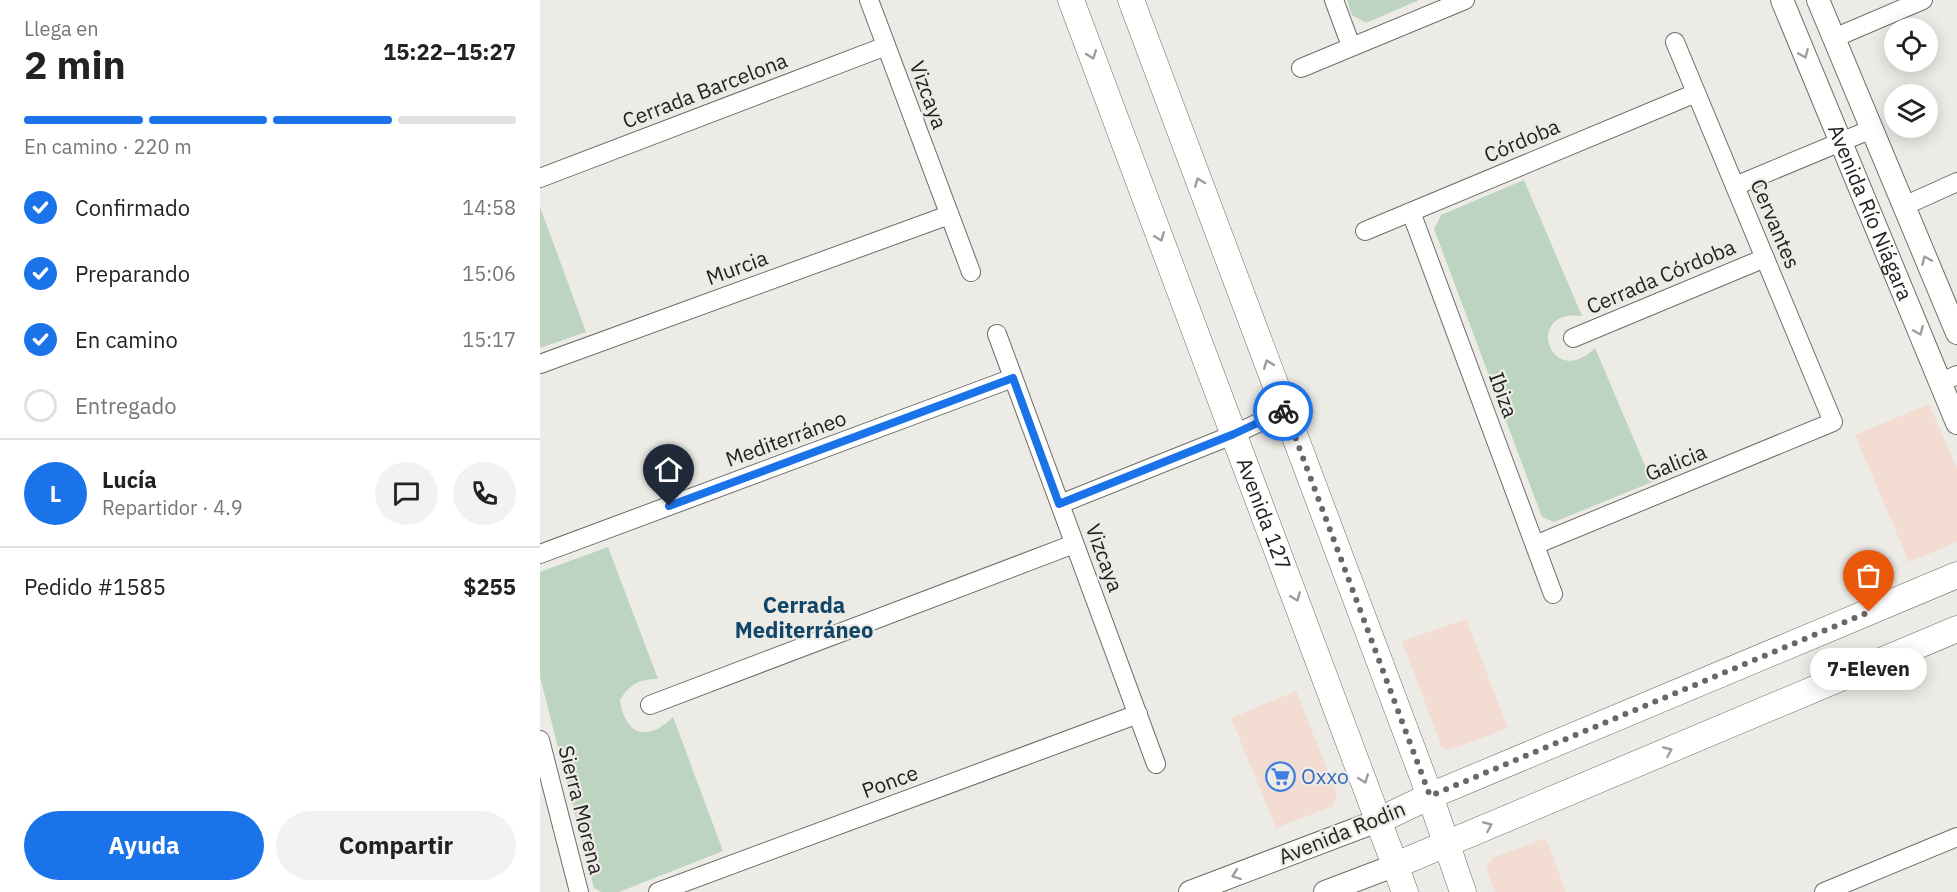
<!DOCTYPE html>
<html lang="es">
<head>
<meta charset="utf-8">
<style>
  :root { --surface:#fff; --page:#f2f2f2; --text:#222; --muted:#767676; --line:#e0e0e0; --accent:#1a73e8 }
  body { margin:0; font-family:"IBM Plex Sans",sans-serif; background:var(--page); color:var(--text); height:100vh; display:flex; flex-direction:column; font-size:22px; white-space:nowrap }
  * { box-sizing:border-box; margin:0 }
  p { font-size:20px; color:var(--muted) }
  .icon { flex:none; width:33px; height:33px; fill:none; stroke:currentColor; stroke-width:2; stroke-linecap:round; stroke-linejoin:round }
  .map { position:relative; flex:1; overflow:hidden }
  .panel { display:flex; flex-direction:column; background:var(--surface); width:540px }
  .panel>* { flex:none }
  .fabs { position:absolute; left:1344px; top:18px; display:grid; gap:12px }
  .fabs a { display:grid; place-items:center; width:54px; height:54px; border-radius:50%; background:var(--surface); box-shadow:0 3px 15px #0003; font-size:30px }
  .pin { position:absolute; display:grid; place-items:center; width:51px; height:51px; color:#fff; margin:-62px -26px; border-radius:50% 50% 50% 0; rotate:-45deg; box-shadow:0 0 6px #0007 }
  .pin .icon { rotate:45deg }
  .courier { position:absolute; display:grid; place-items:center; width:60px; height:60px; margin:-30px; border:4px solid #1a73e8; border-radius:50%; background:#fff; color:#222; box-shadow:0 2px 8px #0007 }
  .bubble { position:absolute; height:42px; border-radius:21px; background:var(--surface); box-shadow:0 3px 15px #0003; font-size:20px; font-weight:700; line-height:42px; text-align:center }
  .summary em { font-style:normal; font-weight:700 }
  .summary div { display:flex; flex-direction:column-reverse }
  .summary { display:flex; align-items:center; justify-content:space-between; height:102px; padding:0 24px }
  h1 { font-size:39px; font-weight:700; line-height:45px }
  .bar { display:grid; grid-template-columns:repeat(4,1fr); gap:9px 6px; align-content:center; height:72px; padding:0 24px }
  .bar i { height:8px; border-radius:4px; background:var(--line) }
  .bar .on { background:var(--accent) }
  .bar p { grid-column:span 4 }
  .line { display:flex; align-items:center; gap:15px; padding:0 24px; border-top:2px solid var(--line) }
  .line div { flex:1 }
  .round { display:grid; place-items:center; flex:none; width:63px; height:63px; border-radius:32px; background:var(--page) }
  ol { padding:0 24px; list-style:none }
  li { display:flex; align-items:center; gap:18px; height:66px }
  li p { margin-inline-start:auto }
  li .icon { padding:6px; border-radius:50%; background:var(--accent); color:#fff; stroke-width:4 }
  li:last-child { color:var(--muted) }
  li i { width:33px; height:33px; border:3px solid var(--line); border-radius:50% }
  .cta { display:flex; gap:12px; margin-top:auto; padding:12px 24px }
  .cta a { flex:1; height:69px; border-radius:36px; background:var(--accent); color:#fff; font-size:24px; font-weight:700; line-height:69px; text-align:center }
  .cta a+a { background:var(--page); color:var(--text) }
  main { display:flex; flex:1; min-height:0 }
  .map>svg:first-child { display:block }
</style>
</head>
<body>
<main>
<section class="panel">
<div class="summary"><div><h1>2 min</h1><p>Llega en</p></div><em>15:22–15:27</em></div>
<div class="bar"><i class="on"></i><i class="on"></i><i class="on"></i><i></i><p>En camino · 220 m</p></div>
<ol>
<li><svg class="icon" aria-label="check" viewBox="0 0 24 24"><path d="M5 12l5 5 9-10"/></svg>Confirmado<p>14:58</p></li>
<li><svg class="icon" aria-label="check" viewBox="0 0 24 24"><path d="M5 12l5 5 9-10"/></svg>Preparando<p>15:06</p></li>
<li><svg class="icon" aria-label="check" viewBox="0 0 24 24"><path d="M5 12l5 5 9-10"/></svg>En camino<p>15:17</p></li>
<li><i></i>Entregado</li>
</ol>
<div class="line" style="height:108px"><b class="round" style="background:var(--accent);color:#fff">L</b><div><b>Lucía</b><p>Repartidor · 4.9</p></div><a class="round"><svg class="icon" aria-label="chat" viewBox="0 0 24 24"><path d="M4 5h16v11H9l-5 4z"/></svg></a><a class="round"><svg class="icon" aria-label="phone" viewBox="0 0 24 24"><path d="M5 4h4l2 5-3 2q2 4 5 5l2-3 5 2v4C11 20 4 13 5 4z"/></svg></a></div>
<div class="line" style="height:78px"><div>Pedido #1585</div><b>$255</b></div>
<div class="cta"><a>Ayuda</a><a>Compartir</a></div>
</section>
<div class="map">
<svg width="1417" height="892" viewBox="0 0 1417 892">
  <rect width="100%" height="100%" fill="#edebe6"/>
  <g fill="#f3dcd1">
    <path d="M1389 404 1417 469V542L1369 562 1315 435Z"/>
    <path d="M926 619 968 728 909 750 902 747 862 641Z"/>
    <path d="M756 691 797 794 793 806 736 828 691 718Z"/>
    <path d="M1006 838 1026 892H955L946 867 952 858Z"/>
  </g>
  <g fill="#bdd5c0">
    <path d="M807 0H879L826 23 812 15Z"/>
    <path d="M984 180 1042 316C983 308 1010 392 1055 348L1112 482 1014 522 1002 517 894 229 901 215Z"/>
    <path d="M0 207 46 332 0 348Z"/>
    <path d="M68 547 118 679C99 679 90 684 80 700 85 736 108 742 133 717L183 851 79 892H61L54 888 0 677V572Z"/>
  </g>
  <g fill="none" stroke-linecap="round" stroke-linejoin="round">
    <defs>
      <g id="minor">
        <path d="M329 0 431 272"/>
        <path d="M794 0 811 46"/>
        <path d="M1294 38 1383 0"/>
        <path d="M761 68 925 0"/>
        <path d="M0 178 346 46"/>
        <path d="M1195 186 1332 129"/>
        <path d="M1364 206 1417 182"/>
        <path d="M871 212 1013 594"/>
        <path d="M825 231 1156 93"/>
        <path d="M457 334 616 764"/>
        <path d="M1033 338 1225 258"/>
        <path d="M0 364 409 215"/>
        <path d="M1400 383 1417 375"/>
        <path d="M520 504 695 434 745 410"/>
        <path d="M995 545 1293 422 1135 42"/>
        <path d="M0 554 473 378"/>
        <path d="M110 705 534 544"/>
        <path d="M0 740 39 892"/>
        <path d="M118 892 598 714"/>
        <path d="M1284 892 1417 837"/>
      </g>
      <g id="tertiary">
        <path id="s1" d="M1242 0 1417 423"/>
        <path d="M1278 0 1417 333"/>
        <path d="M650 892 840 820"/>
        <path d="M785 892 856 865"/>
      </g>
      <g id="secondary">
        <path id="s2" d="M531 0 865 892"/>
        <path d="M591 0 890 796 923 892"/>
        <path d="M840 820 890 796 1417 575"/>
        <path d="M856 865 1417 629"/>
      </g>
    </defs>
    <use href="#minor" stroke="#6e6d68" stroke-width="20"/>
    <use href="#tertiary" stroke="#6e6d68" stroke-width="24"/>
    <use href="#secondary" stroke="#6e6d68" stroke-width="27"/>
    <use href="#minor" stroke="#fff" stroke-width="18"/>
    <use href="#tertiary" stroke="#fff" stroke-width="22"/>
    <use href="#secondary" stroke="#fff" stroke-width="26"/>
  </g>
  <defs><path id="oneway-chevron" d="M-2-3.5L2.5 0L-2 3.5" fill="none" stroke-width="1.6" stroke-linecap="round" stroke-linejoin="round" transform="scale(1.5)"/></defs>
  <g stroke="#9c9c9b">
    <use href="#oneway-chevron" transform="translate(1264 54) rotate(67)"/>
    <use href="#oneway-chevron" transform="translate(552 55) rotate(69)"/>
    <use href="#oneway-chevron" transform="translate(659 182) rotate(-111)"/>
    <use href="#oneway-chevron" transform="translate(620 237) rotate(69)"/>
    <use href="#oneway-chevron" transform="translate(1386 260) rotate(-113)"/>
    <use href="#oneway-chevron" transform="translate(1379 331) rotate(67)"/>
    <use href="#oneway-chevron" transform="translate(728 364) rotate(-111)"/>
    <use href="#oneway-chevron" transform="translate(756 597) rotate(69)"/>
    <use href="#oneway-chevron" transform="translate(1128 751) rotate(-23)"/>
    <use href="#oneway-chevron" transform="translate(824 779) rotate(69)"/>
    <use href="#oneway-chevron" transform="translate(948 826) rotate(-23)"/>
    <use href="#oneway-chevron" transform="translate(696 875) rotate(159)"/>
  </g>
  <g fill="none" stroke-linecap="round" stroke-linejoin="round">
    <path stroke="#696865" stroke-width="6" stroke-dasharray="0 10.8" d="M743 411 745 410 890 796 1329 612"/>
    <path stroke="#1a73e8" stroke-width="8" d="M129 506 473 378 519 504 694 434 743 411"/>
  </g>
  <defs>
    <symbol id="supermarket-ring" viewBox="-11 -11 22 22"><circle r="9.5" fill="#edebe6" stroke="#3f7fe0" stroke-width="1.5"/><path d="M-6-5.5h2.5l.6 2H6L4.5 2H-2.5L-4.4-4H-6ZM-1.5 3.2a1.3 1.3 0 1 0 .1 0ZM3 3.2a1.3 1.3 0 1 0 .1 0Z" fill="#3f7fe0"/></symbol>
  </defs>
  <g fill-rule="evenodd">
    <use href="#supermarket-ring" x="724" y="760" width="33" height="33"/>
  </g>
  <g text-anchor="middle" stroke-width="4.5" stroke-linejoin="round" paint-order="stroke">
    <g font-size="21" fill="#222220" stroke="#edebe6">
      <text transform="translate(165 91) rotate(-21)" y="7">Cerrada Barcelona</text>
      <text transform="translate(388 95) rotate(70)" y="7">Vizcaya</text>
      <text transform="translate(982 141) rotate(-23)" y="7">Córdoba</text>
      <text dy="7" stroke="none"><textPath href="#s1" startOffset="230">Avenida Río Niágara</textPath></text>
      <text transform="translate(1235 224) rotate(67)" y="7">Cervantes</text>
      <text transform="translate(197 268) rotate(-20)" y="7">Murcia</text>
      <text transform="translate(1121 277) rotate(-23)" y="7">Cerrada Córdoba</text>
      <text transform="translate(963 395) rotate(70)" y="7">Ibiza</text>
      <text transform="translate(246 439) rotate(-20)" y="7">Mediterráneo</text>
      <text transform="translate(1136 463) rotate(-22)" y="7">Galicia</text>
      <text dy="7" stroke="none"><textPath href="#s2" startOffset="549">Avenida 127</textPath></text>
      <text transform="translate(564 558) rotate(70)" y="7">Vizcaya</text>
      <text transform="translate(350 782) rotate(-20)" y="7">Ponce</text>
      <text transform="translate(41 810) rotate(76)" y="7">Sierra Morena</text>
      <text transform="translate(802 833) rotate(-22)" y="7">Avenida Rodin</text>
    </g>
    <g font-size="21" fill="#366cbe" stroke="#edebe6" text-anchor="start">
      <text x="761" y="784">Oxxo</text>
    </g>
    <g font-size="22" font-weight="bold" fill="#124669" stroke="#edebe6">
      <text x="264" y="613">Cerrada<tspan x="264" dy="25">Mediterráneo</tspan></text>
    </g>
  </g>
</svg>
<div class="fabs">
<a><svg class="icon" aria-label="locate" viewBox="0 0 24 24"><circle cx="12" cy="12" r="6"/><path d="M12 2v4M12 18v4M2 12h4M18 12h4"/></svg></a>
<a><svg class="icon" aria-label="layers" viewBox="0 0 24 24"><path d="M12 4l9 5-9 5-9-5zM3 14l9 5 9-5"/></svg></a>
</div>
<div class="pin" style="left:1329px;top:612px;background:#ea580c"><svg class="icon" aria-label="bag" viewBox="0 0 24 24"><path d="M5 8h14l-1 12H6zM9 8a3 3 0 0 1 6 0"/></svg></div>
<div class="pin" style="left:129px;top:506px;background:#1f2937"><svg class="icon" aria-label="home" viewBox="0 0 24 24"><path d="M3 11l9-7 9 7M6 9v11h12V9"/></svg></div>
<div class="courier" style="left:743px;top:411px"><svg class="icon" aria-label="bike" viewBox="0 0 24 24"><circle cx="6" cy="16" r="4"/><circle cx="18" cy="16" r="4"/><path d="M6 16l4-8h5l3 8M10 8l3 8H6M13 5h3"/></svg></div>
<div class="bubble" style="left:1270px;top:648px;width:117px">7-Eleven</div>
</div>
</main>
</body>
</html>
